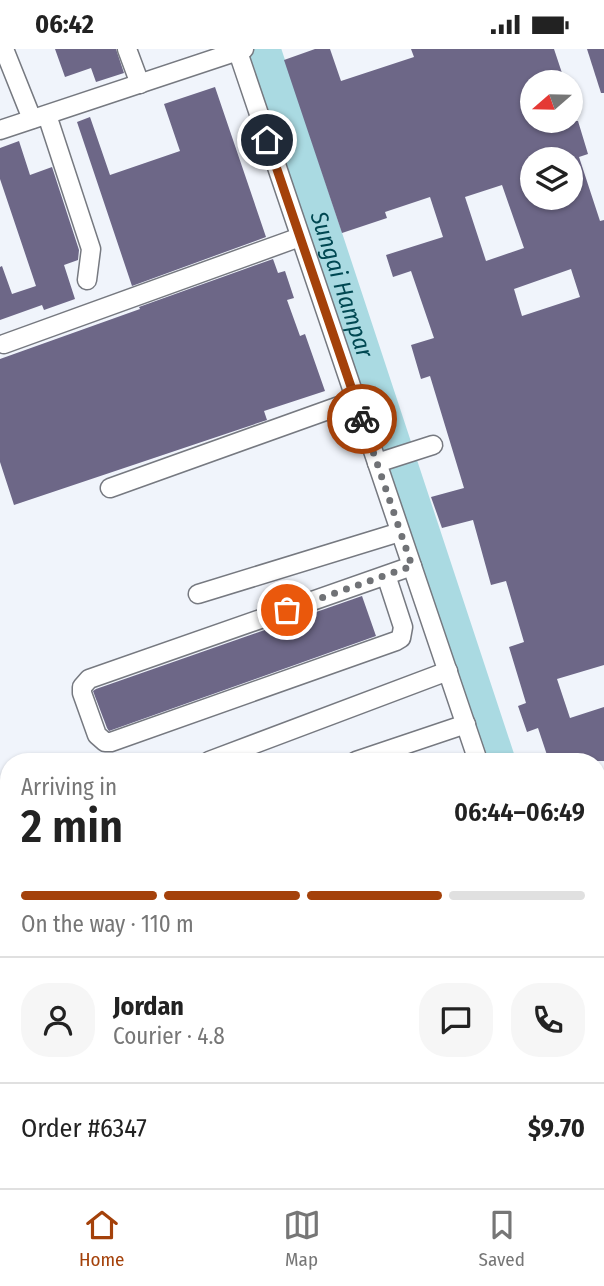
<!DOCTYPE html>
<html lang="en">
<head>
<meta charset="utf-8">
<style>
  :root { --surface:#fff; --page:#f6f6f6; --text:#222; --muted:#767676; --line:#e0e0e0; --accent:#a4410a }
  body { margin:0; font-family:"Fira Sans Condensed",sans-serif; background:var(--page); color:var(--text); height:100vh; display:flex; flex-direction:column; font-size:26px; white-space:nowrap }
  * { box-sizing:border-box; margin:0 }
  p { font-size:23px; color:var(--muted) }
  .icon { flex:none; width:38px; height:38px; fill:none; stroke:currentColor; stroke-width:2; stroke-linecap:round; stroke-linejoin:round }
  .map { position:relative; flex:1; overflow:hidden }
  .panel { position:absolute; left:0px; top:704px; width:606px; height:436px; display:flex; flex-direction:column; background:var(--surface); border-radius:28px 28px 0 0; box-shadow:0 2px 5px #0004 }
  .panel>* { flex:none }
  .needle { width:46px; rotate:250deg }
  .controls { position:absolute; left:520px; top:21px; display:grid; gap:14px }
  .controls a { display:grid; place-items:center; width:63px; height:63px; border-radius:50%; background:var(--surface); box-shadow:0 2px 5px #0004; font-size:35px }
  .pin { position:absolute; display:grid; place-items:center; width:60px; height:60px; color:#fff; margin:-30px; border:4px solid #fff; border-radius:50%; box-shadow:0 2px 7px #0007 }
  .courier { position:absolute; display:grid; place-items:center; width:70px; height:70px; margin:-35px; border:5px solid #a4410a; border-radius:50%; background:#fff; color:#222; box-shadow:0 2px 9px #0007 }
  .overview em { font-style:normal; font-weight:600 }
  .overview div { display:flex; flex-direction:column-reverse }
  .overview { display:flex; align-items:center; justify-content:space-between; height:119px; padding:0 21px }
  h1 { font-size:46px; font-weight:600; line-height:52px }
  .bar { display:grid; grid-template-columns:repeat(4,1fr); gap:10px 7px; align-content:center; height:84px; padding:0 21px }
  .bar i { height:9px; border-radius:5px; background:var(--line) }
  .bar .active { background:var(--accent) }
  .bar p { grid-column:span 4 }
  .line { display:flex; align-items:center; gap:18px; padding:0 21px; border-top:2px solid var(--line) }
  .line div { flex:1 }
  .round { display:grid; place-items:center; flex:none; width:74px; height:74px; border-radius:28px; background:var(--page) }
  .status { display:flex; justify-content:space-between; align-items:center; height:49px; padding:0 35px; background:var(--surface); direction:ltr }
  .status svg { height:19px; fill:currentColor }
  .tabs { display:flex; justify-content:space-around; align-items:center; height:98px; border-top:2px solid var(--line); background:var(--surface); font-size:19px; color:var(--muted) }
  .tabs a { display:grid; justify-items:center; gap:4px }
  .tabs .active { color:var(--accent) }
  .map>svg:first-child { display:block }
</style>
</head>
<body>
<div class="status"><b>06:42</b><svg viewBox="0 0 49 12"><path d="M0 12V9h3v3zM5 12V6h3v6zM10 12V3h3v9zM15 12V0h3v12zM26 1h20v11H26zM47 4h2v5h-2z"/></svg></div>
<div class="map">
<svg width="604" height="1139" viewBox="0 0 604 1139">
  <rect width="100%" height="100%" fill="#f0f4fb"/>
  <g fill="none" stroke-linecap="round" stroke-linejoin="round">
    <g stroke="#aadae2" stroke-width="33">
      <path id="s1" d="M264 0 499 712"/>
      <path d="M597 1005 604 1025"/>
    </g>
  </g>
  <g fill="#6d6787" fill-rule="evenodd">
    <path d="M55 0H116L124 24 96 33 91 19 65 28Z"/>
    <path d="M315 0H330L341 32 414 8 411 0H554L565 33H532V72H578L588 105 579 108 600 172 604 171V616L557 630 570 669 604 658V712H549L538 679 527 683 518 657 526 654 509 598 524 593 506 532 491 536 473 471 442 479 431 448 464 439 430 327 421 330 411 296 434 289 411 222 393 228 386 206 443 188 430 148 385 163 387 169 342 184 284 11ZM532 110H570V149H532ZM502 136 524 199 486 212 465 148ZM571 220 580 248 522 267 514 240Z"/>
    <path d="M587 0H604V44H601Z"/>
    <path d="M215 38 266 188 132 237 77 73 90 68 110 126 180 102 164 55Z"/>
    <path d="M19 92 30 126 52 118 79 201 78 211 64 216 75 250 44 261 42 256 0 271V218L2 217 12 245 36 237 0 130V99Z"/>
    <path d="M273 210 278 224 285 222 294 249 287 251 300 287 305 285 325 342 264 362 267 371 14 456 0 413V310L140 260 139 258Z"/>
    <path d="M362 547 376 587 109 682 107 679 93 642 96 640Z"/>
  </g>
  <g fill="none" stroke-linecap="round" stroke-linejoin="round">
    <defs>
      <g id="minor">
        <path d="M4 0 32 70"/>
        <path d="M127 0 140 35"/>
        <path d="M237 0 478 712"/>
        <path d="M47 66 91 200 87 231"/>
        <path d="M0 81 244 0"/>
        <path d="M4 295 300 188"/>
        <path d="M377 414 433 396"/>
        <path d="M110 439 356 351"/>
        <path d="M386 526 403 578 401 589 396 592 111 693H105L97 686 82 644V638L89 630 412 517"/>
        <path d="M198 545 400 483"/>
        <path d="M209 712 448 622"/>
        <path d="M356 712 466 675"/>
        <path d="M597 750 604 748"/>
        <path d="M0 819 9 817"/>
        <path d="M597 1047 604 1045"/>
        <path d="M597 1061 604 1081"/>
        <path d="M241 1138V1139"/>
        <path d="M407 1139 432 1130"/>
      </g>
    </defs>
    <use href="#minor" stroke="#767980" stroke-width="21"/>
    <use href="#minor" stroke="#fff" stroke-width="18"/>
  </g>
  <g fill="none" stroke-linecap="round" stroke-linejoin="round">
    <path stroke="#707276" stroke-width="7" stroke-dasharray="0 12.6" d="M287 561 412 517 362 370"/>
    <path stroke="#a4410a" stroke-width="9" d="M267 91 362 370"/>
  </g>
  <g text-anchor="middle" stroke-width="7" stroke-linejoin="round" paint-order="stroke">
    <g font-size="24" font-style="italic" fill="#004852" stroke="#f0f4fb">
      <text dy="8" stroke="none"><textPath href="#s1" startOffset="248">Sungai Hampar</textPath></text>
    </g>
  </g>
</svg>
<div class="controls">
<a><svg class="needle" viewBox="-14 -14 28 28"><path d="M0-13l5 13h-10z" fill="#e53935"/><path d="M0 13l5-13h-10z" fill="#767676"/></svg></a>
<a><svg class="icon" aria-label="layers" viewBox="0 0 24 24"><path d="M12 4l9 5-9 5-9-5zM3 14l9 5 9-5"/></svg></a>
</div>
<div class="pin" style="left:287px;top:561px;background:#ea580c"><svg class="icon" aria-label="bag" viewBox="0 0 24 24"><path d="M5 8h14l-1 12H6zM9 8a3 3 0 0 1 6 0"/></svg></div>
<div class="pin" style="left:267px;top:91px;background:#1f2937"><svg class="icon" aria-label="home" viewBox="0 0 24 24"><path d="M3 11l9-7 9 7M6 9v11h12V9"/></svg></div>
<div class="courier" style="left:362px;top:370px"><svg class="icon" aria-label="bike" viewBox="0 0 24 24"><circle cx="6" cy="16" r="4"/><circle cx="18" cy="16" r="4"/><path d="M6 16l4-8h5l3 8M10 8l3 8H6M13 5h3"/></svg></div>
<section class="panel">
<div class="overview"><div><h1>2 min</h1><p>Arriving in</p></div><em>06:44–06:49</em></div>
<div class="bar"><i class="active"></i><i class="active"></i><i class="active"></i><i></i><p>On the way · 110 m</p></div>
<div class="line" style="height:126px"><a class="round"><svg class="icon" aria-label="person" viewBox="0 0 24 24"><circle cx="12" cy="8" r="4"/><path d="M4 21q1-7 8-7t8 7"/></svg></a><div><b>Jordan</b><p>Courier · 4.8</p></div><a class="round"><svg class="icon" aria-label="chat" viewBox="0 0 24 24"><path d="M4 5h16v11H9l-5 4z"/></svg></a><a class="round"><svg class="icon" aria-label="phone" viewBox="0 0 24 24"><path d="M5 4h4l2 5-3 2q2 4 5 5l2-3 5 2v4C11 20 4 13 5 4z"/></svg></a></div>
<div class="line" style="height:91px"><div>Order #6347</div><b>$9.70</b></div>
</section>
</div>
<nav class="tabs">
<a class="active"><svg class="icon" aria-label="home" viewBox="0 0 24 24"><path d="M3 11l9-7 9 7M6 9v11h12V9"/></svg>Home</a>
<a><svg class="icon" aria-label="map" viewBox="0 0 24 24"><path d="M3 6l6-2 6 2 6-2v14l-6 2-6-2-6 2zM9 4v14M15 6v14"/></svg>Map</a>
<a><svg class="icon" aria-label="saved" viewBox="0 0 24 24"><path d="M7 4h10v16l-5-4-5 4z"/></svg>Saved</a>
</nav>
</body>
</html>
